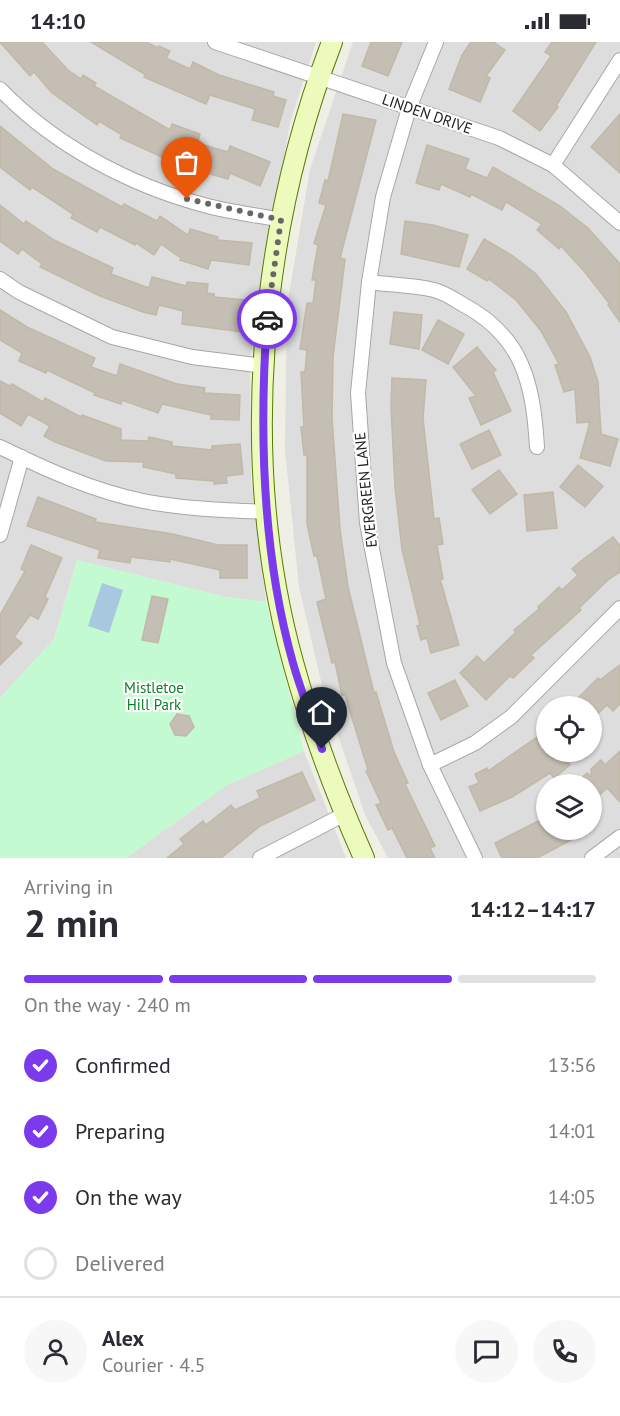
<!DOCTYPE html>
<html lang="en">
<head>
<meta charset="utf-8">
<style>
  :root { --surface:#fff; --page:#f7f7f7; --text:#2b2b33; --muted:#7c7c81; --line:#e1e1e2; --accent:#7c3aed }
  body { margin:0; font-family:"PT Sans",sans-serif; background:var(--page); color:var(--text); height:100vh; display:flex; flex-direction:column; font-size:22px; white-space:nowrap }
  * { box-sizing:border-box; margin:0 }
  p { font-size:20px; color:var(--muted) }
  .icon { flex:none; width:33px; height:33px; fill:none; stroke:currentColor; stroke-width:2; stroke-linecap:round; stroke-linejoin:round }
  .map { position:relative; height:816px; overflow:hidden }
  .sheet { display:flex; flex-direction:column; background:var(--surface); flex:1 }
  .sheet>* { flex:none }
  .buttons { position:absolute; left:536px; top:654px; display:grid; gap:12px }
  .buttons a { display:grid; place-items:center; width:66px; height:66px; border-radius:50%; background:var(--surface); box-shadow:0 2px 4px #0004; font-size:30px }
  .pin { position:absolute; display:grid; place-items:center; width:51px; height:51px; color:#fff; margin:-62px -26px; border-radius:50% 50% 50% 0; rotate:-45deg; box-shadow:0 0 6px #0007 }
  .pin .icon { rotate:45deg }
  .courier { position:absolute; display:grid; place-items:center; width:60px; height:60px; margin:-30px; border:4px solid #7c3aed; border-radius:50%; background:#fff; color:#222; box-shadow:0 2px 8px #0007 }
  .overview em { font-style:normal; font-weight:600 }
  .overview div { display:flex; flex-direction:column-reverse }
  .overview { display:flex; align-items:center; justify-content:space-between; height:102px; padding:0 24px }
  h1 { font-size:39px; font-weight:600; line-height:45px }
  .bar { display:grid; grid-template-columns:repeat(4,1fr); gap:9px 6px; align-content:center; height:72px; padding:0 24px }
  .bar i { height:8px; border-radius:4px; background:var(--line) }
  .bar .current { background:var(--accent) }
  .bar p { grid-column:span 4 }
  .line { display:flex; align-items:center; gap:15px; padding:0 24px; border-top:2px solid var(--line) }
  .line div { flex:1 }
  .round { display:grid; place-items:center; flex:none; width:63px; height:63px; border-radius:32px; background:var(--page) }
  ol { padding:0 24px; list-style:none }
  li { display:flex; align-items:center; gap:18px; height:66px }
  li p { margin-inline-start:auto }
  li .icon { padding:6px; border-radius:50%; background:var(--accent); color:#fff; stroke-width:4 }
  li:last-child { color:var(--muted) }
  li i { width:33px; height:33px; border:3px solid var(--line); border-radius:50% }
  .status { display:flex; justify-content:space-between; align-items:center; height:42px; padding:0 30px; background:var(--surface); direction:ltr }
  .status svg { height:16px; fill:currentColor }
  .map>svg:first-child { display:block }
</style>
</head>
<body>
<div class="status"><b>14:10</b><svg viewBox="0 0 49 12"><path d="M0 12V9h3v3zM5 12V6h3v6zM10 12V3h3v9zM15 12V0h3v12zM26 1h20v11H26zM47 4h2v5h-2z"/></svg></div>
<div class="map">
<svg width="620" height="816" viewBox="0 0 620 816">
  <rect width="100%" height="100%" fill="#f0efe6"/>
  <g fill="#dedddd" fill-rule="evenodd">
    <path d="M0 0H316L290 81 250 317 251 436 266 560 226 555 77 518 54 597 0 656Z"/>
    <path d="M353 0H620V816H388L365 773 324 652 299 545 285 408 287 264 310 127ZM546 664H591V710H546ZM546 742H591V788H546Z"/>
    <path d="M304 709 346 816H126L227 743Z"/>
  </g>
  <path fill="#c4fad1" d="M77 518 226 555 266 560 304 709 227 743 126 816H0V656L54 597Z"/>
  <path fill="#a7c8de" d="M102 541 123 548 109 591 88 584Z"/>
  <g fill="#c5beb5" stroke="#c2b8a8" stroke-width="1.5">
    <path d="M0 0H42L68 28 81 37 83 33 96 41 94 44 170 88 172 82 200 92 197 101 228 110 230 104 270 120 260 144 230 131 228 137 200 129 202 123 176 113 173 120 120 96 122 93 99 79 97 83 52 51 34 30 30 34Z"/>
    <path d="M91 0H146L158 6 159 4 170 9 166 16 190 27 193 20 219 33 274 50 273 54 286 58 278 85 252 78 255 67 210 53 206 62 144 35 146 33Z"/>
    <path d="M371 0H402L388 34 362 24Z"/>
    <path d="M471 0H493L505 8 486 34 490 36 480 60 449 47 462 13Z"/>
    <path d="M552 0H596L556 64 558 65 540 89 513 69 551 14 545 10Z"/>
    <path d="M343 72 376 78 340 216 345 217 333 315 332 376 340 487 348 545 374 651 376 650 394 710 408 741 405 742 435 804 430 806 435 816H407L392 786 388 788 376 763 381 761 366 729 368 728 345 653H342L335 620 332 621 317 560 326 557 317 514H314L307 482V413H304L301 385H304L301 330H305L307 308 300 307 307 261H313L316 238H312L318 203 314 201 326 163 319 161 325 138 328 139Z"/>
    <path d="M620 72V131L591 105Z"/>
    <path d="M0 84 53 127 122 165 124 162 157 179 160 174 188 193 190 187 218 195 217 198 252 201 249 223 211 218 208 227 180 218 181 216 161 202 154 213 136 201 135 203 100 185 97 190 71 176 73 172 32 145 30 148 0 125Z"/>
    <path d="M427 103 469 117 465 127 487 136 493 125 560 164 588 186 620 222V280L608 263 609 261 584 229 561 204 559 207 537 188 542 182 506 160 502 168 471 152 470 155 441 142 439 148 416 141Z"/>
    <path d="M0 163 24 182 26 179 54 198 113 226 111 232 149 246 152 235 186 244 187 240 208 242 207 251 214 252V255L245 258 242 290 182 282 183 269 159 263 156 273 143 270 100 254 40 225 42 222 22 207 18 212 0 199Z"/>
    <path d="M405 179 433 183 468 193 459 225 401 212Z"/>
    <path d="M484 197 513 214 536 232 566 270 590 315 598 340 601 392 618 397 610 424 580 416 590 380 577 381 575 347 564 350 555 323 559 322 541 289 516 258 489 237 487 239 467 227Z"/>
    <path d="M0 268 27 285 95 316 91 325 117 334 120 322 177 342 205 346 204 351 240 353 239 378 211 377V373L162 362 158 371 122 358 121 362 94 353 95 351 47 328 46 331 19 319 22 311 0 298Z"/>
    <path d="M394 270 422 273 419 307 390 302Z"/>
    <path d="M438 278 464 292 448 322 422 308Z"/>
    <path d="M477 305 496 328 493 330 511 369 481 383 469 356 476 354 453 325Z"/>
    <path d="M392 336 426 338 423 376 434 477 439 476 443 502 437 503 443 537H440L459 603 431 611 427 596 421 598 417 584 420 583 402 507 395 445 391 364Z"/>
    <path d="M0 339 10 344 12 342 43 360 45 356 81 375 82 373 121 387V398L148 399 149 395 172 400V404L212 408V404L240 402 243 432 226 434 227 441 214 442V439L176 436V432L143 425 144 420 106 419 55 400 44 394 50 384 28 372 21 384 0 371Z"/>
    <path d="M489 388 501 413 472 427 460 402Z"/>
    <path d="M578 423 603 444 585 465 560 445Z"/>
    <path d="M499 428 517 452 490 472 472 448Z"/>
    <path d="M553 450 557 486 527 489 524 453Z"/>
    <path d="M38 455 96 477 95 480 173 492 218 503H247V536H220V528L170 517V520L131 515 130 521 98 516 100 508 27 484Z"/>
    <path d="M613 495 620 504V530L609 537 579 566 581 568 531 613 534 616 513 636 510 634 486 658 460 631 477 614 484 621 516 590 514 588 539 567 538 565 559 545 562 548 578 533 572 527 581 519Z"/>
    <path d="M31 503 62 516 45 555 48 557 38 577 30 573 14 595 22 601 0 623V573L25 529 21 527Z"/>
    <path d="M152 554 168 557 158 601 142 598Z"/>
    <path d="M620 623V662L613 669 607 663 591 678V664H570L598 636 600 638Z"/>
    <path d="M455 638 468 664 441 678 428 651Z"/>
    <path d="M177 672 189 674 194 685 186 694 175 693 170 682Z"/>
    <path d="M546 689V710H575L566 717 570 723 554 736 550 731 512 755 480 769 469 745 479 741 475 732 487 726 488 729Z"/>
    <path d="M620 709V760L607 746 591 761V742H575L587 731 591 735V727L601 718 605 723Z"/>
    <path d="M302 730 315 758 260 784 221 816H167L184 802 180 797 203 779 206 783 231 763 235 768 260 756 257 749Z"/>
    <path d="M546 775V788H584L571 798 537 816H502L495 801Z"/>
  </g>
  <g fill="none" stroke-linecap="round" stroke-linejoin="round">
    <defs>
      <g id="street">
        <path d="M215 0 499 96 553 123 620 181"/>
        <path d="M436 0 409 66 383 155 369 240 358 351 367 481 394 621 430 723 475 816"/>
        <path d="M0 47C54 103 129 143 204 163 229 170 256 173 281 178"/>
        <path d="M553 123 620 18"/>
        <path d="M0 237 19 250 112 295 192 315 264 324"/>
        <path d="M369 240C390 243 413 243 434 248 443 250 454 257 462 262 523 294 533 341 537 405"/>
        <path d="M0 405C45 427 93 449 143 459 184 467 226 468 268 470"/>
        <path d="M0 493 22 415"/>
        <path d="M430 723 475 701 511 675 620 566"/>
        <path d="M260 816 345 772"/>
        <path d="M592 816 620 795"/>
      </g>
      <path id="secondary" d="M332 0C259 191 238 421 293 620 311 686 336 753 364 816"/>
    </defs>
    <use href="#street" stroke="#a7a7a7" stroke-width="16"/>
    <use href="#secondary" stroke="#597904" stroke-width="22"/>
    <use href="#street" stroke="#fff" stroke-width="14"/>
    <use href="#secondary" stroke="#ecfabb" stroke-width="20"/>
  </g>
  <g fill="none" stroke-linecap="round" stroke-linejoin="round">
    <path stroke="#696865" stroke-width="6" stroke-dasharray="0 10.8" d="M187 157 281 178 267 277"/>
    <path stroke="#7c3aed" stroke-width="8" d="M267 277C259 391 262 511 293 621 301 650 313 678 322 707"/>
  </g>
  <g text-anchor="middle" stroke-width="4.5" stroke-linejoin="round" paint-order="stroke">
    <g font-size="15" fill="#202020" stroke="#fff">
      <text transform="translate(427 72) rotate(19)" y="5">LINDEN DRIVE</text>
      <text transform="translate(366 448) rotate(-96)" y="5">EVERGREEN LANE</text>
    </g>
    <g font-size="15" fill="#0b8028" stroke="#fff">
      <text x="154" y="651">Mistletoe<tspan x="154" dy="17">Hill Park</tspan></text>
    </g>
  </g>
</svg>
<div class="buttons">
<a><svg class="icon" aria-label="locate" viewBox="0 0 24 24"><circle cx="12" cy="12" r="6"/><path d="M12 2v4M12 18v4M2 12h4M18 12h4"/></svg></a>
<a><svg class="icon" aria-label="layers" viewBox="0 0 24 24"><path d="M12 4l9 5-9 5-9-5zM3 14l9 5 9-5"/></svg></a>
</div>
<div class="pin" style="left:187px;top:157px;background:#ea580c"><svg class="icon" aria-label="bag" viewBox="0 0 24 24"><path d="M5 8h14l-1 12H6zM9 8a3 3 0 0 1 6 0"/></svg></div>
<div class="pin" style="left:322px;top:707px;background:#1f2937"><svg class="icon" aria-label="home" viewBox="0 0 24 24"><path d="M3 11l9-7 9 7M6 9v11h12V9"/></svg></div>
<div class="courier" style="left:267px;top:277px"><svg class="icon" aria-label="car" viewBox="0 0 24 24"><path d="M5 17H2v-5l4-1 3-4h7l3 4 3 1v5h-3M9 17h6M6 11h13"/><circle cx="7" cy="17" r="2"/><circle cx="17" cy="17" r="2"/></svg></div>
</div>
<section class="sheet">
<div class="overview"><div><h1>2 min</h1><p>Arriving in</p></div><em>14:12–14:17</em></div>
<div class="bar"><i class="current"></i><i class="current"></i><i class="current"></i><i></i><p>On the way · 240 m</p></div>
<ol>
<li><svg class="icon" aria-label="check" viewBox="0 0 24 24"><path d="M5 12l5 5 9-10"/></svg>Confirmed<p>13:56</p></li>
<li><svg class="icon" aria-label="check" viewBox="0 0 24 24"><path d="M5 12l5 5 9-10"/></svg>Preparing<p>14:01</p></li>
<li><svg class="icon" aria-label="check" viewBox="0 0 24 24"><path d="M5 12l5 5 9-10"/></svg>On the way<p>14:05</p></li>
<li><i></i>Delivered</li>
</ol>
<div class="line" style="height:108px"><a class="round"><svg class="icon" aria-label="person" viewBox="0 0 24 24"><circle cx="12" cy="8" r="4"/><path d="M4 21q1-7 8-7t8 7"/></svg></a><div><b>Alex</b><p>Courier · 4.5</p></div><a class="round"><svg class="icon" aria-label="chat" viewBox="0 0 24 24"><path d="M4 5h16v11H9l-5 4z"/></svg></a><a class="round"><svg class="icon" aria-label="phone" viewBox="0 0 24 24"><path d="M5 4h4l2 5-3 2q2 4 5 5l2-3 5 2v4C11 20 4 13 5 4z"/></svg></a></div>
</section>
</body>
</html>
